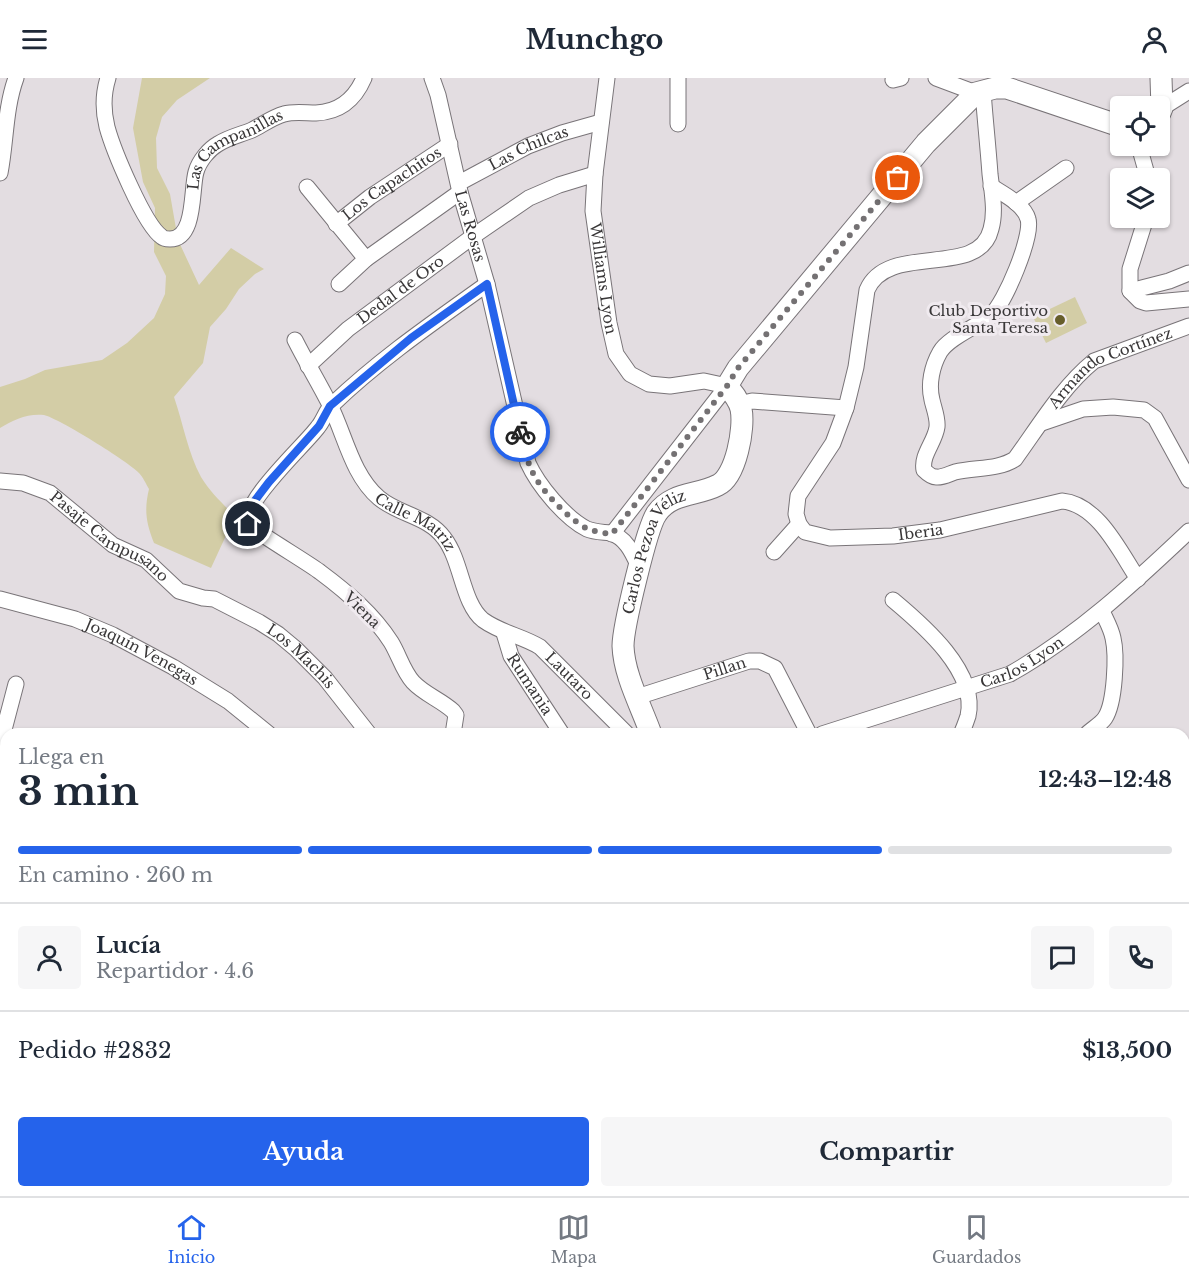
<!DOCTYPE html>
<html lang="es">
<head>
<meta charset="utf-8">
<style>
  :root { --surface:#fff; --page:#f6f6f7; --text:#1f2937; --muted:#747a83; --line:#e0e1e3; --accent:#2563eb }
  body { margin:0; font-family:"Libre Baskerville",serif; background:var(--page); color:var(--text); height:100vh; display:flex; flex-direction:column; font-size:22px; white-space:nowrap }
  * { box-sizing:border-box; margin:0 }
  p { font-size:20px; color:var(--muted) }
  .icon { flex:none; width:33px; height:33px; fill:none; stroke:currentColor; stroke-width:2; stroke-linecap:round; stroke-linejoin:round }
  .map { position:relative; flex:1; overflow:hidden }
  .drawer { position:absolute; left:0px; top:650px; width:1190px; height:470px; display:flex; flex-direction:column; background:var(--surface); border-radius:18px 18px 0 0; box-shadow:0 2px 4px #0004 }
  .drawer>* { flex:none }
  .buttons { position:absolute; left:1110px; top:18px; display:grid; gap:12px }
  .buttons a { display:grid; place-items:center; width:60px; height:60px; border-radius:6px; background:var(--surface); box-shadow:0 2px 4px #0004; font-size:30px }
  .pin { position:absolute; display:grid; place-items:center; width:51px; height:51px; color:#fff; margin:-26px; border:3px solid #fff; border-radius:50%; box-shadow:0 2px 6px #0007 }
  .courier { position:absolute; display:grid; place-items:center; width:60px; height:60px; margin:-30px; border:4px solid #2563eb; border-radius:50%; background:#fff; color:#222; box-shadow:0 2px 8px #0007 }
  .head em { font-style:normal; font-weight:700 }
  .head div { display:flex; flex-direction:column-reverse }
  .head { display:flex; align-items:center; justify-content:space-between; height:102px; padding:0 18px }
  h1 { font-size:39px; font-weight:700; line-height:45px }
  .bar { display:grid; grid-template-columns:repeat(4,1fr); gap:9px 6px; align-content:center; height:72px; padding:0 18px }
  .bar i { height:8px; border-radius:4px; background:var(--line) }
  .bar .selected { background:var(--accent) }
  .bar p { grid-column:span 4 }
  .line { display:flex; align-items:center; gap:15px; padding:0 18px; border-top:2px solid var(--line) }
  .line div { flex:1 }
  .round { display:grid; place-items:center; flex:none; width:63px; height:63px; border-radius:6px; background:var(--page) }
  .action { display:flex; gap:12px; margin-top:auto; padding:12px 18px }
  .action a { flex:1; height:69px; border-radius:6px; background:var(--accent); color:#fff; font-size:24px; font-weight:700; line-height:69px; text-align:center }
  .action a+a { background:var(--page); color:var(--text) }
  header { display:flex; justify-content:space-between; align-items:center; height:78px; padding:0 18px; background:var(--surface); font-size:27px; font-weight:700 }
  .dock { display:flex; justify-content:space-around; align-items:center; height:84px; border-top:2px solid var(--line); background:var(--surface); font-size:16px; color:var(--muted) }
  .dock a { display:grid; justify-items:center; gap:3px }
  .dock .selected { color:var(--accent) }
  .map>svg:first-child { display:block }
</style>
</head>
<body>
<header><svg class="icon" aria-label="menu" viewBox="0 0 24 24"><path d="M4 6h16M4 12h16M4 18h16"/></svg>Munchgo<svg class="icon" aria-label="person" viewBox="0 0 24 24"><circle cx="12" cy="8" r="4"/><path d="M4 21q1-7 8-7t8 7"/></svg></header>
<div class="map">
<svg width="1189" height="1118" viewBox="0 0 1189 1118">
  <rect width="100%" height="100%" fill="#e3dde1"/>
  <g fill="#d3cda6">
    <path d="M142 0H210L177 22 162 39 156 60 157 90 170 116 178 162 199 207 231 170 264 191 255 196 239 211 226 231 210 249 203 285 174 319C183 345 188 375 201 399 210 414 223 426 235 438L211 490 154 465C146 445 144 432 149 411 146 406 143 399 139 395 129 384 58 340 44 337 28 335 13 342 0 350V309L25 301 45 292 102 282 127 265 154 240 165 216 166 198 154 174 155 130 143 104 133 50Z"/>
    <path d="M1075 219 1087 245 1046 265 1033 239Z"/>
    <path d="M0 691 6 693V729L0 727Z"/>
  </g>
  <g fill="none" stroke-linecap="round" stroke-linejoin="round">
    <defs>
      <g id="street">
        <path id="s1" d="M108 0C103 16 103 33 107 49 113 71 144 147 162 159 164 161 167 161 170 161 196 161 191 111 196 94 199 83 209 71 218 66 229 59 240 57 252 52 262 47 273 39 284 36 294 33 306 35 316 35 340 34 355 21 364 0"/>
        <path id="s2" d="M432 0 438 17 460 114 487 206 528 385C538 407 565 440 587 451 594 454 602 454 610 455 626 459 633 476 639 489"/>
        <path id="s3" d="M607 0 595 96 593 133 609 245 616 276 630 296 649 306 670 308 704 303 727 308 612 456"/>
        <path d="M678 0V46"/>
        <path d="M936 0 976 15"/>
        <path d="M893 2 901 0"/>
        <path id="s4" d="M983 13C985 41 988 68 990 96 992 114 996 134 991 151 979 202 888 163 867 212L856 289 846 330 833 365 798 418 796 436 799 446 805 454 830 460 893 458 940 452 1062 423C1098 426 1120 474 1138 501"/>
        <path d="M1162 30 1189 13"/>
        <path d="M1139 68 1148 100"/>
        <path d="M0 95C6 64 5 30 16 0"/>
        <path id="s5" d="M459 105 528 68 562 55 601 44"/>
        <path id="s6" d="M991 108C1003 116 1024 126 1028 141 1033 158 1005 225 991 237 977 249 949 259 940 274 932 288 928 306 932 322 934 331 938 340 937 349 935 364 921 377 924 392 927 395 932 399 936 399 942 400 949 396 955 394 975 389 998 392 1015 381 1039 348 1062 309 1094 283L1189 248"/>
        <path d="M307 109 366 181"/>
        <path d="M1016 125 1066 90"/>
        <path d="M1146 140 1130 191V213L1140 223 1146 225 1189 221"/>
        <path id="s7" d="M336 146 370 119 450 66"/>
        <path d="M339 206 366 181 460 114"/>
        <path d="M1130 213 1169 203 1189 195"/>
        <path id="s8" d="M295 262C306 284 319 305 330 327 345 357 352 397 379 420 399 437 428 438 444 460 462 483 462 525 483 542 501 555 522 558 540 569L627 656"/>
        <path id="s9" d="M308 288 348 251 472 159 529 120 559 107 595 96"/>
        <path d="M739 326 752 323 846 330"/>
        <path d="M1042 345 1083 331 1113 329 1144 332 1155 340 1189 402"/>
        <path id="s10" d="M0 403 23 405 50 415 113 467 146 482 179 513 203 520 214 521 259 544 278 556 296 571 325 600 369 656"/>
        <path d="M774 474 799 446"/>
        <path id="s11" d="M0 521 75 541 113 557 173 589 228 623 269 656"/>
        <path d="M893 522C923 547 978 594 968 638 966 644 964 650 961 656"/>
        <path id="s12" d="M504 555 511 578 562 656"/>
        <path id="s13" d="M637 619 749 583H760L775 590 809 656"/>
        <path d="M453 656 456 637 453 633C441 622 424 616 413 604 403 593 399 577 391 564 373 536 347 514 320 494 310 486 251 451 249 446 239 426 306 366 318 349 324 342 326 332 333 326 380 281 434 244 487 206"/>
        <path id="s14" d="M822 656 1010 596C1077 558 1133 506 1189 453"/>
        <path d="M1087 656C1092 651 1101 646 1105 640 1115 625 1117 577 1113 560 1111 550 1106 542 1102 533"/>
        <path d="M1 663 16 606"/>
        <path d="M1184 832 1189 829"/>
        <path d="M0 845 6 840"/>
        <path d="M0 903 6 911"/>
        <path d="M1184 951 1189 946"/>
        <path d="M0 1019 6 1041"/>
        <path d="M1184 1077 1189 1074"/>
        <path d="M20 1113V1118"/>
        <path d="M77 1118 81 1113"/>
        <path d="M1120 1118 1127 1113"/>
      </g>
      <g id="secondary">
        <path d="M1160 35 1162 30 1161 0"/>
        <path id="s15" d="M651 656C641 628 624 597 623 568 623 550 647 448 657 435 672 414 697 418 718 407 736 399 745 349 741 331 739 322 733 315 727 308L738 290 926 65 976 15 995 10H1007L1120 48"/>
        <path d="M145 1118 149 1113"/>
      </g>
    </defs>
    <use href="#street" stroke="#797478" stroke-width="17"/>
    <use href="#secondary" stroke="#797478" stroke-width="23"/>
    <use href="#street" stroke="#fff" stroke-width="15"/>
    <use href="#secondary" stroke="#fff" stroke-width="21"/>
  </g>
  <g fill="none" stroke-linecap="round" stroke-linejoin="round">
    <path stroke="#747173" stroke-width="6" stroke-dasharray="0 10.8" d="M520 354C524 369 527 385 535 399 544 415 572 444 588 451 596 454 604 455 612 456L727 308 738 290 898 100"/>
    <path stroke="#2563eb" stroke-width="8" d="M248 446 249 435 253 425 269 404 319 348 330 328 411 260 487 206 520 354"/>
  </g>
  <circle fill="#675e2b" stroke="#f0eaef" stroke-width="2" cx="1060" cy="242" r="6"/>
  <g text-anchor="middle" stroke-width="6" stroke-linejoin="round" paint-order="stroke">
    <g font-size="15" fill="#393738" stroke="#f0eaef">
      <text dy="5" stroke="none"><textPath href="#s5" startOffset="78">Las Chilcas</textPath></text>
      <text dy="5" stroke="none"><textPath href="#s1" startOffset="304">Las Campanillas</textPath></text>
      <text dy="5" stroke="none"><textPath href="#s7" startOffset="69">Los Capachitos</textPath></text>
      <text dy="5" stroke="none"><textPath href="#s2" startOffset="153">Las Rosas</textPath></text>
      <text dy="5" stroke="none"><textPath href="#s3" startOffset="202">Williams Lyon</textPath></text>
      <text dy="5" stroke="none"><textPath href="#s9" startOffset="120">Dedal de Oro</textPath></text>
      <text dy="5" stroke="none"><textPath href="#s6" startOffset="574">Armando Cortínez</textPath></text>
      <text dy="5" stroke="none"><textPath href="#s8" startOffset="224">Calle Matriz</textPath></text>
      <text dy="5" stroke="none"><textPath href="#s4" startOffset="662">Iberia</textPath></text>
      <text dy="5" stroke="none"><textPath href="#s10" startOffset="126">Pasaje Campusano</textPath></text>
      <text dy="5" stroke="none"><textPath href="#s15" startOffset="195">Carlos Pezoa Véliz</textPath></text>
      <text transform="translate(362 532) rotate(45)" y="5">Viena</text>
      <text dy="5" stroke="none"><textPath href="#s11" startOffset="152">Joaquín Venegas</textPath></text>
      <text dy="5" stroke="none"><textPath href="#s10" startOffset="356">Los Machis</textPath></text>
      <text dy="5" stroke="none"><textPath href="#s14" startOffset="213">Carlos Lyon</textPath></text>
      <text dy="5" stroke="none"><textPath href="#s13" startOffset="92">Pillan</textPath></text>
      <text dy="5" stroke="none"><textPath href="#s8" startOffset="453">Lautaro</textPath></text>
      <text dy="5" stroke="none"><textPath href="#s12" startOffset="58">Rumania</textPath></text>
    </g>
    <g font-size="15" fill="#393738" stroke="#f0eaef" text-anchor="end">
      <text x="1048" y="238">Club Deportivo<tspan x="1048" dy="17">Santa Teresa</tspan></text>
    </g>
  </g>
</svg>
<div class="buttons">
<a><svg class="icon" aria-label="locate" viewBox="0 0 24 24"><circle cx="12" cy="12" r="6"/><path d="M12 2v4M12 18v4M2 12h4M18 12h4"/></svg></a>
<a><svg class="icon" aria-label="layers" viewBox="0 0 24 24"><path d="M12 4l9 5-9 5-9-5zM3 14l9 5 9-5"/></svg></a>
</div>
<div class="pin" style="left:898px;top:100px;background:#ea580c"><svg class="icon" aria-label="bag" viewBox="0 0 24 24"><path d="M5 8h14l-1 12H6zM9 8a3 3 0 0 1 6 0"/></svg></div>
<div class="pin" style="left:248px;top:446px;background:#1f2937"><svg class="icon" aria-label="home" viewBox="0 0 24 24"><path d="M3 11l9-7 9 7M6 9v11h12V9"/></svg></div>
<div class="courier" style="left:520px;top:354px"><svg class="icon" aria-label="bike" viewBox="0 0 24 24"><circle cx="6" cy="16" r="4"/><circle cx="18" cy="16" r="4"/><path d="M6 16l4-8h5l3 8M10 8l3 8H6M13 5h3"/></svg></div>
<section class="drawer">
<div class="head"><div><h1>3 min</h1><p>Llega en</p></div><em>12:43–12:48</em></div>
<div class="bar"><i class="selected"></i><i class="selected"></i><i class="selected"></i><i></i><p>En camino · 260 m</p></div>
<div class="line" style="height:108px"><a class="round"><svg class="icon" aria-label="person" viewBox="0 0 24 24"><circle cx="12" cy="8" r="4"/><path d="M4 21q1-7 8-7t8 7"/></svg></a><div><b>Lucía</b><p>Repartidor · 4.6</p></div><a class="round"><svg class="icon" aria-label="chat" viewBox="0 0 24 24"><path d="M4 5h16v11H9l-5 4z"/></svg></a><a class="round"><svg class="icon" aria-label="phone" viewBox="0 0 24 24"><path d="M5 4h4l2 5-3 2q2 4 5 5l2-3 5 2v4C11 20 4 13 5 4z"/></svg></a></div>
<div class="line" style="height:78px"><div>Pedido #2832</div><b>$13,500</b></div>
<div class="action"><a>Ayuda</a><a>Compartir</a></div>
</section>
</div>
<nav class="dock">
<a class="selected"><svg class="icon" aria-label="home" viewBox="0 0 24 24"><path d="M3 11l9-7 9 7M6 9v11h12V9"/></svg>Inicio</a>
<a><svg class="icon" aria-label="map" viewBox="0 0 24 24"><path d="M3 6l6-2 6 2 6-2v14l-6 2-6-2-6 2zM9 4v14M15 6v14"/></svg>Mapa</a>
<a><svg class="icon" aria-label="saved" viewBox="0 0 24 24"><path d="M7 4h10v16l-5-4-5 4z"/></svg>Guardados</a>
</nav>
</body>
</html>
